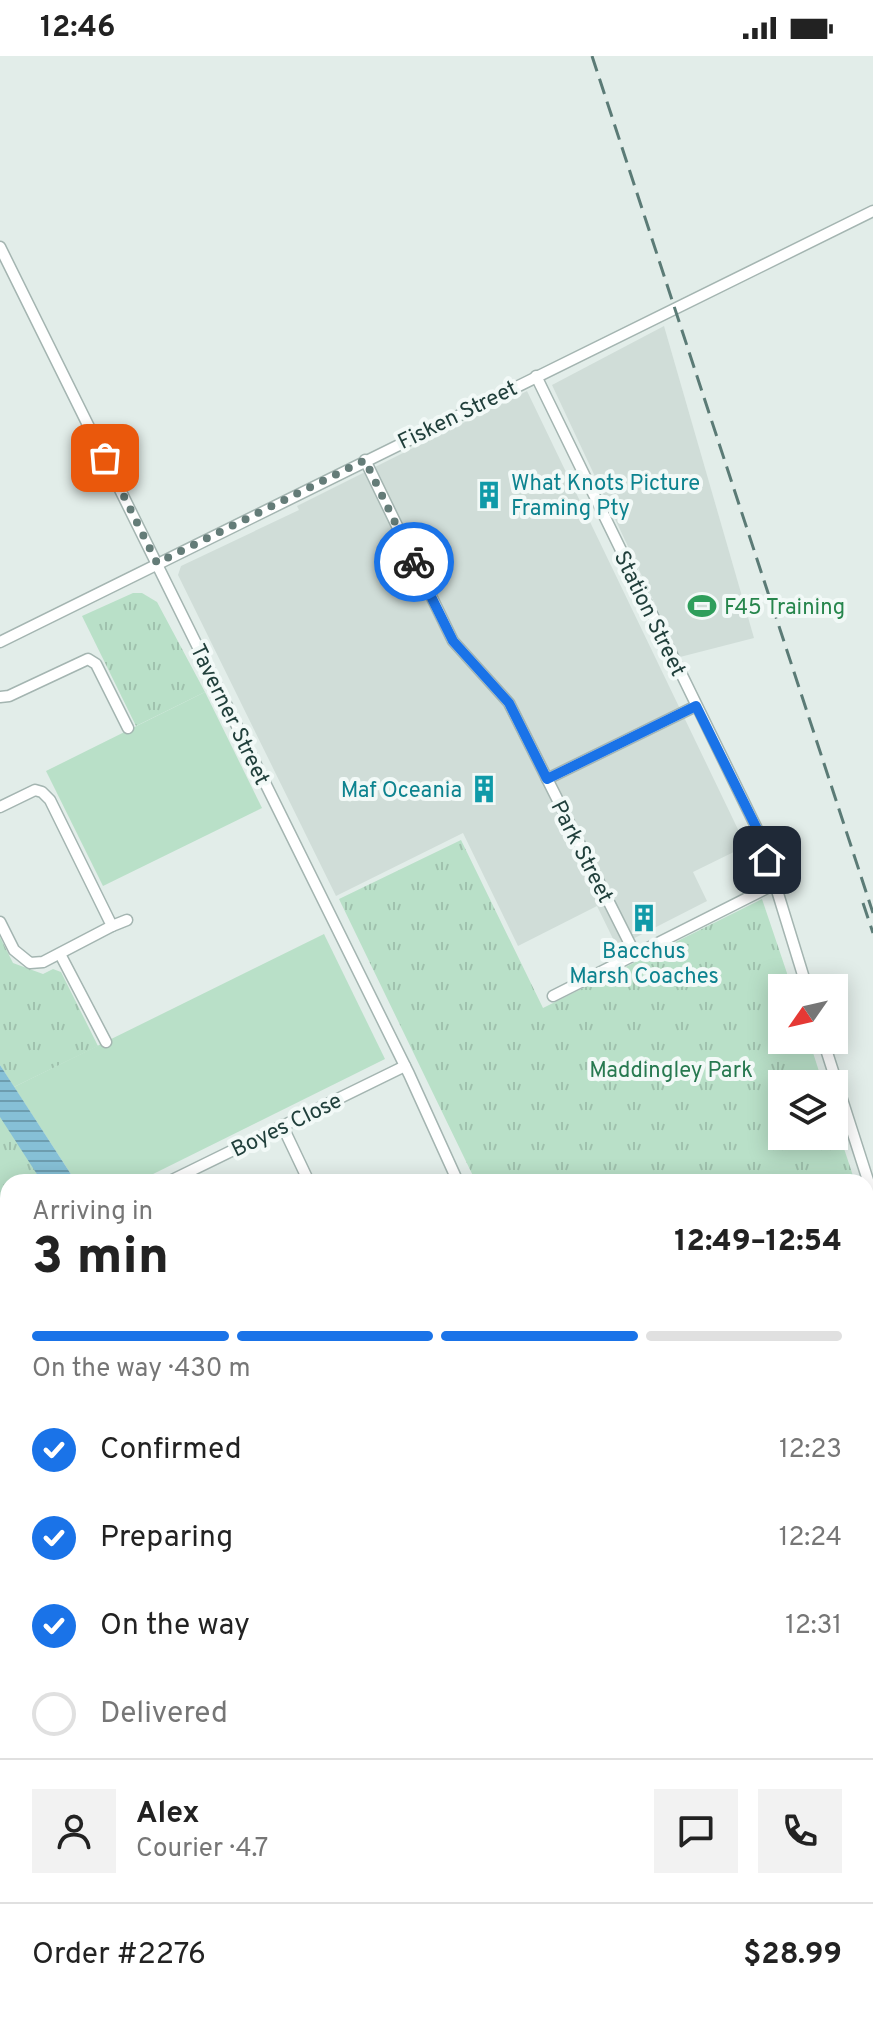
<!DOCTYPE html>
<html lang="en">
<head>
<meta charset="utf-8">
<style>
  :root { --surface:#fff; --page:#f2f2f2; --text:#222; --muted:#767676; --line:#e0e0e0; --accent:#1a73e8 }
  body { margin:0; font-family:Overpass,sans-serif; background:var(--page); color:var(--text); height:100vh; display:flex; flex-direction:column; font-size:30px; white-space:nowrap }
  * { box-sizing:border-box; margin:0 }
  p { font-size:26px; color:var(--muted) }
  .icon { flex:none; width:44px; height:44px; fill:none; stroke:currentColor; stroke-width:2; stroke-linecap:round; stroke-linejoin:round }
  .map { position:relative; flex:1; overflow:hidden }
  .side { position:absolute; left:0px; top:1118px; width:874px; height:848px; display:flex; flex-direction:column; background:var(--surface); border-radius:24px 24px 0 0; box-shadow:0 4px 20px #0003 }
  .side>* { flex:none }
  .needle { width:52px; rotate:236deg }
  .buttons { position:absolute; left:768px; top:918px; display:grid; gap:16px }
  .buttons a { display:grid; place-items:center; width:80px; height:80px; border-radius:0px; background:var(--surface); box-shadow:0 4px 20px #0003; font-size:40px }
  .pin { position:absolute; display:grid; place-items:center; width:68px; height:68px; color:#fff; margin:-34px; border-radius:16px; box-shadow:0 4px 12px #0006 }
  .courier { position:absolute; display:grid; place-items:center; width:80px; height:80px; margin:-40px; border:6px solid #1a73e8; border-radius:50%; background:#fff; color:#222; box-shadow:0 2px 10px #0007 }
  .overview em { font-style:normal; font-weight:800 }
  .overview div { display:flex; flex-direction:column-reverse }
  .overview { display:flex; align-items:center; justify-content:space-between; height:136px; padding:0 32px }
  h1 { font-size:52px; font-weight:800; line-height:60px }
  .bar { display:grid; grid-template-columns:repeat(4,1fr); gap:12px 8px; align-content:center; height:96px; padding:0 32px }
  .bar i { height:10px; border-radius:6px; background:var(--line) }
  .bar .current { background:var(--accent) }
  .bar p { grid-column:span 4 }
  .line { display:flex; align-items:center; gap:20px; padding:0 32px; border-top:2px solid var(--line) }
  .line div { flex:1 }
  .round { display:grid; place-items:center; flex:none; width:84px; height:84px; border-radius:0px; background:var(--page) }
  ol { padding:0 32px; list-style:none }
  li { display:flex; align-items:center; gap:24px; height:88px }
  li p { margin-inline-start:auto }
  li .icon { padding:8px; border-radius:50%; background:var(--accent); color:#fff; stroke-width:4 }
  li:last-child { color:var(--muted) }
  li i { width:44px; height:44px; border:4px solid var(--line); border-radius:50% }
  .status { display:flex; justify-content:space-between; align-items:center; height:56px; padding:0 40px; background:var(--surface); direction:ltr }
  .status svg { height:22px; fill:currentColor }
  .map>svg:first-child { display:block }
</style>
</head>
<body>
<div class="status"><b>12:46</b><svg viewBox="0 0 49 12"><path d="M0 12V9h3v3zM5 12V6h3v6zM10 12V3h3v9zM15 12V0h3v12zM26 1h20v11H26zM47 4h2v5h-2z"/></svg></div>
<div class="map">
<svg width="873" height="1966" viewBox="0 0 873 1966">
  <defs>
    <pattern id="park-tufts" width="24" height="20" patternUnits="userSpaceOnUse" patternTransform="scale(2)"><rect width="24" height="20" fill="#b9e0c8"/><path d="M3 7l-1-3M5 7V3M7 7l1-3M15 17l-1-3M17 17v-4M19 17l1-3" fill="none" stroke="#9fc1ad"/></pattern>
    <pattern id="water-rules" width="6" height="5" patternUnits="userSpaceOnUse" patternTransform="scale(2)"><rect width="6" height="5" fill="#86c0d6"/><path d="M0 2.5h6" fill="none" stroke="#6d9daf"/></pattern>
  </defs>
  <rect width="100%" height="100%" fill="#e2ede9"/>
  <g fill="#d0ddd8">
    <path d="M664 270 754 582 680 601 552 329Z"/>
    <path d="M527 335 746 790 693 816 707 845 617 891 597 850 518 890 463 777 336 840 178 519 181 510 299 454 297 450Z"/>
    <path d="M873 1460V1705L866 1703V1464Z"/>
  </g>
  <g fill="#b9e0c8">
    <path d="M205 636 262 752 103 830 46 715Z"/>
    <path d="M324 878 385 1003 137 1126H76L14 1031Z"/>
  </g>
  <g fill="url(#park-tufts)">
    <path d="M133 537H142L157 546 205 636 136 670 82 560Z"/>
    <path d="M461 784 543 952 762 843 792 932H782V984H809L823 1028H782V1080H834V1062L855 1126H476L339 843Z"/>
    <path d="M0 881 13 907 43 918 53 913 61 916 98 990 14 1031 0 1009Z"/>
    <path d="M0 1042 55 1126H8V1171L0 1158Z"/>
    <path d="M866 1159 873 1181V1364L866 1368Z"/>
    <path d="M367 1958H459L454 1966H371Z"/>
    <path d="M493 1958H591L592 1966H488Z"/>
  </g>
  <path fill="url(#water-rules)" d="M0 1009 76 1126H42L0 1061Z"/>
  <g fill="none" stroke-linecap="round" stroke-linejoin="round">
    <defs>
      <g id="minor">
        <path d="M0 191 409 1018 458 1126"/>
        <path d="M536 320 760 779 807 932"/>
        <path d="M365 404 453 585 509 647 635 898"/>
        <path d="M0 586 873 155"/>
        <path d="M0 641 9 640 88 603 96 608 128 672"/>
        <path d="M547 723 696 650"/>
        <path d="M0 751 35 734 42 736 50 744 112 870 43 906 30 907 14 894 0 866"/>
        <path d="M112 870 127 864"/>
        <path d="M60 898 106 986"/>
        <path d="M553 940 775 828"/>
        <path d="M823 984 873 1140"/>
        <path d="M282 1069 309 1126"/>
        <path d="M168 1126 405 1010"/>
        <path d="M0 1519 8 1515"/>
        <path d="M0 1684 8 1680"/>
        <path d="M0 1817 8 1833"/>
        <path d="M0 1862 8 1880"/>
        <path d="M866 1914 873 1913"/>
        <path d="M866 1938 873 1939"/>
        <path d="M116 1958 120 1966"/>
        <path d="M823 1966 833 1958"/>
      </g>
      <g id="secondary">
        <path d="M866 1409 873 1405"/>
        <path d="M0 1850 8 1846"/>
      </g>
    </defs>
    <use href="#minor" stroke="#a4b5b1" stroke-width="13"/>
    <use href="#secondary" stroke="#9fbab3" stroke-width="17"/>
    <use href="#minor" stroke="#fff" stroke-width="10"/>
    <use href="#secondary" stroke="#fff" stroke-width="14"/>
    <g stroke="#5b7b76" stroke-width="3" stroke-dasharray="16 8" stroke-linecap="butt">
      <path d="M592 0 873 857"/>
      <path d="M863 847 873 877"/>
    </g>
  </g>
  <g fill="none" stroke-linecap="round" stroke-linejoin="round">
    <path stroke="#647c78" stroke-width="8" stroke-dasharray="0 14.4" d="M105 402 157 507 365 404 414 506"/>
    <path stroke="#1a73e8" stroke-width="10" d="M414 506 453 585 509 647 547 723 696 650 760 779 767 804"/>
  </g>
  <defs>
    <symbol id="building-bare" viewBox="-9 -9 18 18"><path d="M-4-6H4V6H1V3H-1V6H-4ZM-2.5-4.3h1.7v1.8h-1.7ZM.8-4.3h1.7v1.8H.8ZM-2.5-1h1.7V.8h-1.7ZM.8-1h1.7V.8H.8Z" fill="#0f9aa8" stroke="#f2f9f7" stroke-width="2.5" paint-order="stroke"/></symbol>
    <symbol id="stadium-bare" viewBox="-9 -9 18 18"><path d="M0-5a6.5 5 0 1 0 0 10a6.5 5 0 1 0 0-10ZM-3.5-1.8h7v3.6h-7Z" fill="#2e9e5b" stroke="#f2f9f7" stroke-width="2.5" paint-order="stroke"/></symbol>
  </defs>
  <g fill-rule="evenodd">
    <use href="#building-bare" x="469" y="419" width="40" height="40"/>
    <use href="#stadium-bare" x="682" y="530" width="40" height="40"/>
    <use href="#building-bare" x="464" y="713" width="40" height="40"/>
    <use href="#building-bare" x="624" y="842" width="40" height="40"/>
  </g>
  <g text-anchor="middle" stroke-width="8" stroke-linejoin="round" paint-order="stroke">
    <g font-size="22" fill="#203f3b" stroke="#f2f9f7">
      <text transform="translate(457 358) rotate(-26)" y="8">Fisken Street</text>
      <text transform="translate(651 557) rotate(64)" y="8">Station Street</text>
      <text transform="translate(231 658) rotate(64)" y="8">Taverner Street</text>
      <text transform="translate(583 795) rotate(63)" y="8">Park Street</text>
      <text transform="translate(286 1068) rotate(-26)" y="8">Boyes Close</text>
    </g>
    <g font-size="22" fill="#0d838f" stroke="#f2f9f7" text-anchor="start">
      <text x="511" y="434">What Knots Picture<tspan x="511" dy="25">Framing Pty</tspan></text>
      <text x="462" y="741" text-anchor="end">Maf Oceania</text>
      <text x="644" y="902" text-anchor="middle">Bacchus<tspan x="644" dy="25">Marsh Coaches</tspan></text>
    </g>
    <g font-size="22" fill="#27864d" stroke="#f2f9f7" text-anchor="start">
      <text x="724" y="558">F45 Training</text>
    </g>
    <g font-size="22" fill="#277950" stroke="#f2f9f7">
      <text x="671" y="1021">Maddingley Park</text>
    </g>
  </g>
</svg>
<div class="buttons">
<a><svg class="needle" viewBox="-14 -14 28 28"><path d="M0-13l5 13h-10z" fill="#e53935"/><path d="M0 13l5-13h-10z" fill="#767676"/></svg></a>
<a><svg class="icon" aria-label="layers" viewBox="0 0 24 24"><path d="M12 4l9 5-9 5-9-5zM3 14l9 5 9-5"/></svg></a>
</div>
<div class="pin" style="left:105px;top:402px;background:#ea580c"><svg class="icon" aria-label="bag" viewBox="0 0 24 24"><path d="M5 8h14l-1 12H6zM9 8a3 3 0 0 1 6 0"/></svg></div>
<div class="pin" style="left:767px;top:804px;background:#1f2937"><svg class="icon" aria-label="home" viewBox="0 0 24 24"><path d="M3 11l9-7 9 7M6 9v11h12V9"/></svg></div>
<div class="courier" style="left:414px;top:506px"><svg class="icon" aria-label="bike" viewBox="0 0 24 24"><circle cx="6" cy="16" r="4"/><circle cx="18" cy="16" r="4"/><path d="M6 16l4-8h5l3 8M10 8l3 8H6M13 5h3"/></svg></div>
<section class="side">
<div class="overview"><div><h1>3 min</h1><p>Arriving in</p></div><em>12:49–12:54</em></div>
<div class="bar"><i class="current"></i><i class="current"></i><i class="current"></i><i></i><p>On the way · 430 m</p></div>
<ol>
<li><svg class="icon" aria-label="check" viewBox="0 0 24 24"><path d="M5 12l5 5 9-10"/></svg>Confirmed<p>12:23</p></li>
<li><svg class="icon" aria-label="check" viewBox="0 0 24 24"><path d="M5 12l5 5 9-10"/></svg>Preparing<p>12:24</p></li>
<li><svg class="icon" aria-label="check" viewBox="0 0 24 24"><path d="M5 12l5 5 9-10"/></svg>On the way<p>12:31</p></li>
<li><i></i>Delivered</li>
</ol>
<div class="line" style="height:144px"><a class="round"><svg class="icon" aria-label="person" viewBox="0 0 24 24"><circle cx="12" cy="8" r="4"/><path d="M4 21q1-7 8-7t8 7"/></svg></a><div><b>Alex</b><p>Courier · 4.7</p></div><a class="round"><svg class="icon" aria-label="chat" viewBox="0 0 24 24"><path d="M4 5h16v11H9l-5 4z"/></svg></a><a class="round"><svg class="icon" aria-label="phone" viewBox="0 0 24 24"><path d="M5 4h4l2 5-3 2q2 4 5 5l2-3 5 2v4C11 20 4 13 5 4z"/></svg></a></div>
<div class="line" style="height:104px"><div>Order #2276</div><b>$28.99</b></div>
</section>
</div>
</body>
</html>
